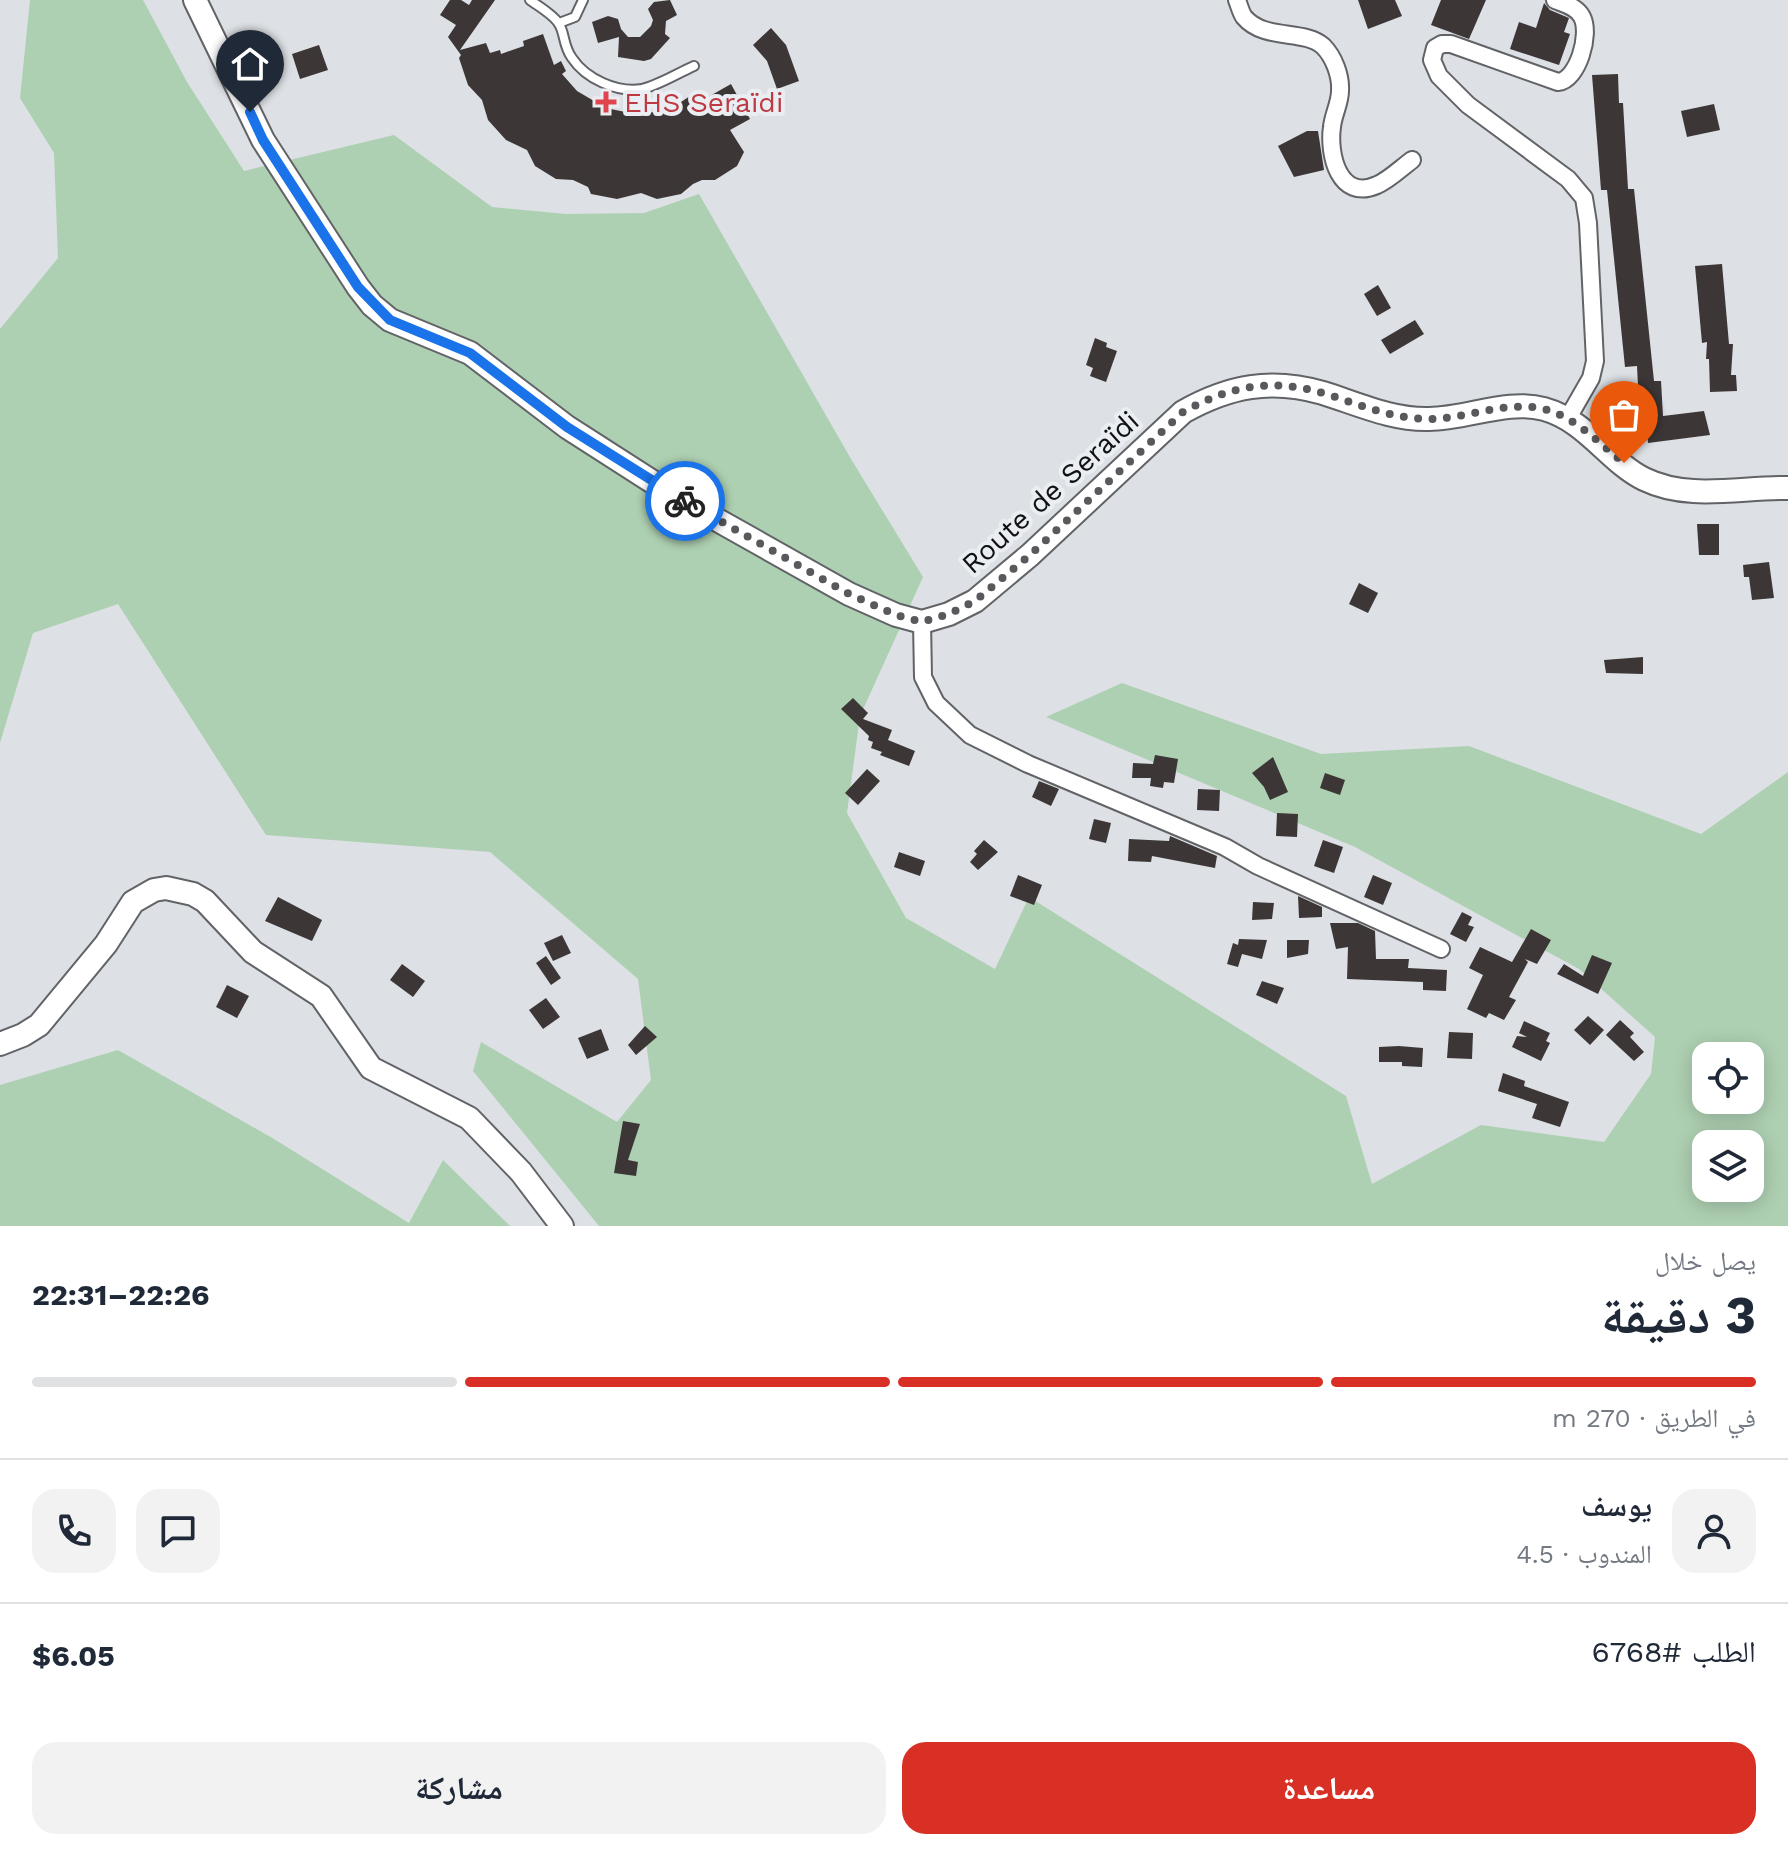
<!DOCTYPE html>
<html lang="ar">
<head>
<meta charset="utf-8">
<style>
  :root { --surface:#fff; --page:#f2f2f3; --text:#1f2937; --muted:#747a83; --line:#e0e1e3; --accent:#d93025 }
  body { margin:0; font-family:"Work Sans","Noto Naskh Arabic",sans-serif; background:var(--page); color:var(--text); direction:rtl; height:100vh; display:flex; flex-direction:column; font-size:30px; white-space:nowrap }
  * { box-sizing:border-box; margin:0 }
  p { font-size:26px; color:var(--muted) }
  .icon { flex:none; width:44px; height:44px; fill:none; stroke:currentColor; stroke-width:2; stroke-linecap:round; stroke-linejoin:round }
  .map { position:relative; height:1226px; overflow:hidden; direction:ltr }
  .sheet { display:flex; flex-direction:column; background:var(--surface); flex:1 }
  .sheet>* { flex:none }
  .tools { position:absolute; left:1692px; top:1042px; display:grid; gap:16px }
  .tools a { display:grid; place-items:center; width:72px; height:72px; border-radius:16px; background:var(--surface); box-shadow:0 4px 20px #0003; font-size:40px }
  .pin { position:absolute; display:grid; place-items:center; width:68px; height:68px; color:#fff; margin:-82px -34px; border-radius:50% 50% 50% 0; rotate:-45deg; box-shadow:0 0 8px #0007 }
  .pin .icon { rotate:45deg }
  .courier { position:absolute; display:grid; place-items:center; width:80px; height:80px; margin:-40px; border:6px solid #1a73e8; border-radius:50%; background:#fff; color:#222; box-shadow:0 2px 10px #0007 }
  .summary em { font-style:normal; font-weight:700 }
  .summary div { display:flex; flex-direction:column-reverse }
  .summary { display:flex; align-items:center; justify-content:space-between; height:136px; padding:0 32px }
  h1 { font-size:52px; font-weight:700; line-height:60px }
  .bar { display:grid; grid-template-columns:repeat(4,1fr); gap:12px 8px; align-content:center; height:96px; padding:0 32px }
  .bar i { height:10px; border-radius:6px; background:var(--line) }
  .bar .selected { background:var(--accent) }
  .bar p { grid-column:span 4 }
  .line { display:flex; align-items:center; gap:20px; padding:0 32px; border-top:2px solid var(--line) }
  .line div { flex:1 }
  .round { display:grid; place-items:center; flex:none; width:84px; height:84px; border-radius:24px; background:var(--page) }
  .cta { display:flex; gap:16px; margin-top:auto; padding:16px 32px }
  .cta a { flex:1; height:92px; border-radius:24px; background:var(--accent); color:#fff; font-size:32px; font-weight:700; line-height:92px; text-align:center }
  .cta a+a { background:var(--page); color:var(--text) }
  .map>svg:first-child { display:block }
</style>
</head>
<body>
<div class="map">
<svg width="1788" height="1226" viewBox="0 0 1788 1226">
  <rect width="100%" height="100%" fill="#dde0e4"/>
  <g fill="#aed0b2" fill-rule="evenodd">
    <path d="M30 0H143L187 82 244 171 394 135 492 207 566 214 644 213 699 194 851 459 923 577 860 716 847 813 906 918 995 969 1029 897 1346 1096 1372 1184 1481 1125 1604 1142 1651 1074 1655 1037 1579 969 1355 847 1046 717 1122 683 1321 754 1469 746 1701 834 1788 772V1226H599L473 1071 481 1042 617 1122 651 1080 638 979 490 852 266 835 118 604 33 633 0 743V329L58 258 54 153 20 98ZM1706 1056H1750V1100H1706ZM1706 1144H1750V1188H1706Z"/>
    <path d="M118 1050 274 1139 409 1223 443 1160 510 1226H0V1085Z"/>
  </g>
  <g fill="#3c3736">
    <path d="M450 0H461L469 5 472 0H495L460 50 486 43 490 53 500 50 501 54 524 46 523 41 543 34 554 65 561 61 566 71 562 74 577 91 606 108 635 114 656 112 675 106 696 92 701 101 731 84 750 119 730 130 744 152 737 166 715 180H702L693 184 681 194 657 199 641 193 617 199 591 194 588 187 573 180 556 179 535 166 527 150 506 140 488 120 482 100 468 85 459 58 461 55 448 37 456 25 440 15Z"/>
    <path d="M670 0 677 15 666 21 665 34 670 38 651 59 644 61 618 57 619 37 598 43 592 22 608 16 618 19 621 29 628 37H640L651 26 653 20 648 9 654 2Z"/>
    <path d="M1358 0H1395L1402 16 1368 29Z"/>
    <path d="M1441 0H1486L1469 39 1431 25Z"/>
    <path d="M1544 3 1550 10 1569 18 1564 32 1570 34 1559 65 1510 49 1519 22 1536 28Z"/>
    <path d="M771 28 786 45 799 81 777 89 767 61 753 45Z"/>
    <path d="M319 45 328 70 300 79 292 54Z"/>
    <path d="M1618 74 1619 103H1623L1628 189H1634L1654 381H1661L1663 416 1704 411 1710 435 1648 443 1644 407H1639L1637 366 1625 367 1607 190H1601L1592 75Z"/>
    <path d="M1714 104 1720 130 1687 137 1681 111Z"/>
    <path d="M1307 131H1318L1324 170 1294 177 1278 146Z"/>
    <path d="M1722 264 1729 344H1733L1731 375H1736L1737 391 1710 392 1709 359H1706L1707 342 1702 343 1695 266Z"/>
    <path d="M1378 285 1391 308 1377 316 1364 294Z"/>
    <path d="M1415 320 1424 334 1390 354 1381 340Z"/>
    <path d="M1095 338 1107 343 1106 347 1117 351 1106 382 1090 376 1093 368 1086 365Z"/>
    <path d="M1697 524H1719V555H1699Z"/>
    <path d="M1769 562 1774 598 1752 600 1749 577H1744L1743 565Z"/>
    <path d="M1359 583 1378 593 1368 613 1349 604Z"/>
    <path d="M1643 657V674L1606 673 1604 660Z"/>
    <path d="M853 698 868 713 863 719 892 730 888 740 915 751 909 766 880 755 882 752 871 748 873 742 868 740 869 736 841 709Z"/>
    <path d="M1155 755 1178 759 1174 783 1164 782 1163 788 1150 786 1151 778H1132L1133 763 1153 764Z"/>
    <path d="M1273 757 1288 792 1270 800 1264 787 1252 773Z"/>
    <path d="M867 769 880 781 858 805 845 793Z"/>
    <path d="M1325 773 1345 780 1340 795 1320 788Z"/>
    <path d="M1039 781 1059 789 1051 806 1032 797Z"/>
    <path d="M1198 789 1220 790 1219 811 1197 810Z"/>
    <path d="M1277 813 1298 814 1297 837 1276 836Z"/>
    <path d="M1094 819 1111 823 1106 843 1089 839Z"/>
    <path d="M1170 836 1217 856 1215 868 1152 856 1151 862 1128 861 1129 839 1169 841Z"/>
    <path d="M984 840 998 852 978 870 970 862 977 854 974 851Z"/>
    <path d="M1323 840 1343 847 1334 873 1314 866Z"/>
    <path d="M899 852 925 861 920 876 894 867Z"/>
    <path d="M1018 875 1042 885 1034 905 1010 896Z"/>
    <path d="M1373 875 1392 883 1383 905 1364 897Z"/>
    <path d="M1298 896 1322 907V917L1299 918Z"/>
    <path d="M278 897 322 920 312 941 265 921Z"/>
    <path d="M1253 902 1274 903 1272 919 1252 920Z"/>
    <path d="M1462 912 1472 917 1468 925 1474 927 1466 942 1450 934Z"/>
    <path d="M1330 923H1358L1375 931 1376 959H1409L1408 968 1447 970 1446 991 1423 990V982L1347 979 1348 947 1336 949Z"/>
    <path d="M1531 929 1551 940 1537 964 1525 959 1528 962 1509 997 1516 1000 1504 1020 1489 1013 1486 1018 1467 1009 1483 975 1469 968 1480 947 1512 962Z"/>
    <path d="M562 935 571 953 553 961 544 943Z"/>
    <path d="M1239 939 1267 940 1262 959 1242 954 1238 967 1227 964 1233 943 1238 945Z"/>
    <path d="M1287 940H1309L1308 954 1287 958Z"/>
    <path d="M1592 955 1612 963 1598 994 1557 974 1564 964 1583 976Z"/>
    <path d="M546 956 561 978 551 985 536 963Z"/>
    <path d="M402 964 425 981 413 997 390 980Z"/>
    <path d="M1262 981 1284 988 1277 1004 1256 995Z"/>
    <path d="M227 985 249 996 237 1018 216 1007Z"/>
    <path d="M546 998 560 1017 543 1029 529 1010Z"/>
    <path d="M1588 1016 1604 1030 1590 1045 1574 1030Z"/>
    <path d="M1620 1020 1634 1033 1630 1037 1644 1052 1634 1061 1606 1035Z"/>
    <path d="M1524 1021 1550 1033 1546 1041 1550 1043 1541 1061 1512 1047 1517 1036 1527 1037 1519 1033Z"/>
    <path d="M645 1026 657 1037 636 1055 628 1045Z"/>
    <path d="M601 1029 609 1050 587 1059 578 1038Z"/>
    <path d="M1449 1032 1473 1033 1472 1059 1447 1058Z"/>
    <path d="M1399 1046 1423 1048 1422 1067 1402 1066V1062H1379V1047Z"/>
    <path d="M1503 1073 1525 1081 1524 1086 1569 1102 1560 1127 1532 1118 1537 1104 1498 1091Z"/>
    <path d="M623 1121 640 1124 628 1160 638 1162 636 1176 614 1173Z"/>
  </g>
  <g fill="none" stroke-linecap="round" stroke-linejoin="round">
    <defs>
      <g id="service">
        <path d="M530 0C538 6 554 15 559 24 565 33 563 46 572 58 586 79 617 93 642 89 659 85 678 73 694 66"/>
        <path d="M559 23 575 17 583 0"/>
      </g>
      <g id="minor">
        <path d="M1237 0C1239 5 1241 13 1244 17 1264 41 1304 29 1323 46 1334 57 1341 76 1340 91 1340 103 1333 115 1332 127 1328 154 1339 202 1377 185 1389 180 1401 168 1412 160"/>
        <path d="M1555 0C1565 4 1577 7 1582 17 1591 34 1578 80 1558 82L1451 44H1442L1435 48 1432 60 1439 76 1468 105 1568 179 1584 198 1588 223 1595 361 1591 378 1568 418"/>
        <path d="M922 622 923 677 936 703 970 735 1028 764 1225 847 1258 866 1441 949"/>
      </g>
      <g id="secondary">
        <path d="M195 0 263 140 358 287 372 305 390 320 470 353 567 427 673 495 849 594 896 615 922 622 949 614 975 601 1030 555 1183 412C1229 386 1271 378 1323 393 1358 404 1392 420 1429 419 1467 419 1507 399 1544 409 1587 421 1608 461 1644 479 1689 501 1740 487 1788 488"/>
        <path d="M0 1044 23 1035 39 1025 106 944 133 902 154 890 166 888 193 894 205 901 253 952 321 996 371 1068 469 1118 521 1172 562 1226"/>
      </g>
    </defs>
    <use href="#service" stroke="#616367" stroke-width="12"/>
    <use href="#minor" stroke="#616367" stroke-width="20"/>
    <use href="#secondary" stroke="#616367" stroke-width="26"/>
    <use href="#service" stroke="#fff" stroke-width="8"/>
    <use href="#minor" stroke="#fff" stroke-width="16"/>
    <use href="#secondary" stroke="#fff" stroke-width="22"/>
  </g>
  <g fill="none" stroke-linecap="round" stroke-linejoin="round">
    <path stroke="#58595c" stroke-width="8" stroke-dasharray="0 14.4" d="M685 501 849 594 896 615 922 622 949 614 975 601 1030 555 1183 412C1230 386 1270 378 1323 393 1358 404 1392 419 1429 419 1467 419 1506 400 1544 409 1575 417 1599 443 1624 463"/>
    <path stroke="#1a73e8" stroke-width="10" d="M250 112 263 140 358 287 390 320 470 353 567 427 685 501"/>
  </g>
  <path fill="#e0444e" stroke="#eaedf1" stroke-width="3" d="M602 90h8v8h8v8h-8v8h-8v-8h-8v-8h8z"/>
  <g text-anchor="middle" stroke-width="8" stroke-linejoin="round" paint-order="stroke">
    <g font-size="28" fill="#be3a42" stroke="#eaedf1" text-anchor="start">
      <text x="624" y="112">EHS Seraïdi</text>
    </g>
    <g font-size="28" fill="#101113" stroke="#eaedf1">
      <text transform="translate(1050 492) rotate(-42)" y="10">Route de Seraïdi</text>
    </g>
  </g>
</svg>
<div class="tools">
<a><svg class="icon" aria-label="locate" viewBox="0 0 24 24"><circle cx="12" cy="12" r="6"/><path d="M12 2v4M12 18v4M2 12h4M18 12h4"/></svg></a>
<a><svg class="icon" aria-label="layers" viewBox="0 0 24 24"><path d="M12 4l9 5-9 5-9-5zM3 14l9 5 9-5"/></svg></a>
</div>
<div class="pin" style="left:1624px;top:463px;background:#ea580c"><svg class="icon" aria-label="bag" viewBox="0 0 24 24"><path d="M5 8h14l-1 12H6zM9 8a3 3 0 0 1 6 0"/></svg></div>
<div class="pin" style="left:250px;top:112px;background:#1f2937"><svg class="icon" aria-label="home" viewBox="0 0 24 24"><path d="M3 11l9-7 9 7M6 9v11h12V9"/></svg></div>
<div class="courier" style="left:685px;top:501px"><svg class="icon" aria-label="bike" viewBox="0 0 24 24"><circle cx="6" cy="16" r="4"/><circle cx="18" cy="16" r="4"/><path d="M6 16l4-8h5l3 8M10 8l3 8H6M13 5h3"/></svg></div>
</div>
<section class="sheet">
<div class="summary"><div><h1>3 دقيقة</h1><p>يصل خلال</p></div><em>22:26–22:31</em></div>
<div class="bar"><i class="selected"></i><i class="selected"></i><i class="selected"></i><i></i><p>في الطريق · 270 m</p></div>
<div class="line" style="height:144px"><a class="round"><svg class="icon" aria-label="person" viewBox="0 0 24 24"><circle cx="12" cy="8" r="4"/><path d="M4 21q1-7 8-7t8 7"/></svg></a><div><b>يوسف</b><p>المندوب · 4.5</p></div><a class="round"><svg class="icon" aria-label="chat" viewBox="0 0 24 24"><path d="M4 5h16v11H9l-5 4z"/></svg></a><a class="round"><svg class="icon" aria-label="phone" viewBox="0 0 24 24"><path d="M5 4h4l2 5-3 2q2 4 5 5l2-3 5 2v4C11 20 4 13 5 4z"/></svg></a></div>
<div class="line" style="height:104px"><div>الطلب #6768</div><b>$6.05</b></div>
<div class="cta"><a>مساعدة</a><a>مشاركة</a></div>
</section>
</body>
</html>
